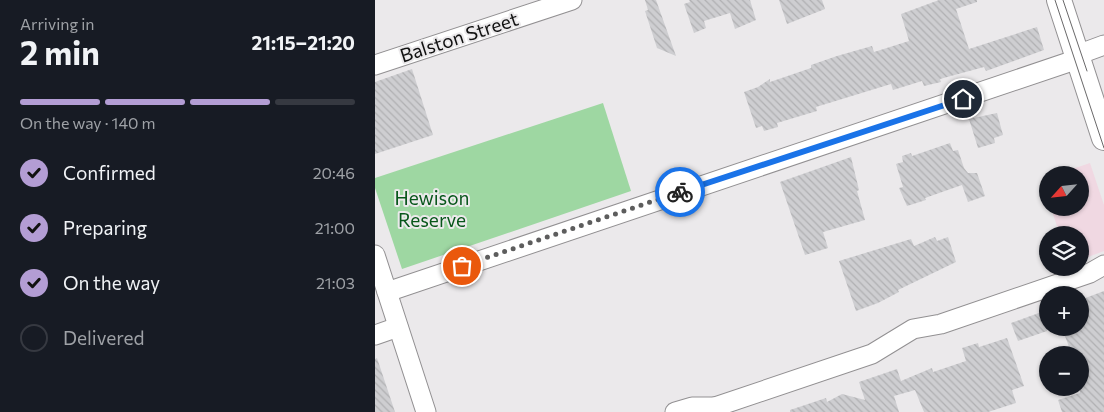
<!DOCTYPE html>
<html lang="en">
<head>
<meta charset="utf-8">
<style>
  :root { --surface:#171b24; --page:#242831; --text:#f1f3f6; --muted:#9ea1a6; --line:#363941; --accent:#b39dd4 }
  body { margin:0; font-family:Commissioner,sans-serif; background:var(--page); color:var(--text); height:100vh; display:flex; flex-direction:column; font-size:19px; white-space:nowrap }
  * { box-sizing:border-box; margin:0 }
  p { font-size:16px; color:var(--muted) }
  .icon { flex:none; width:28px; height:28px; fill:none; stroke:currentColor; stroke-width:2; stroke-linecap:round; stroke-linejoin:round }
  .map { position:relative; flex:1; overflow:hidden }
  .panel { display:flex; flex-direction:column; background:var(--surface); width:375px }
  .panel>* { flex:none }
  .needle { width:32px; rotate:243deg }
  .controls { position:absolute; left:664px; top:166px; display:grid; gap:10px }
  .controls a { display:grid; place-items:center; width:50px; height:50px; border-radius:50%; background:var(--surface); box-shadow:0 1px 4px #0004; font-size:25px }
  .pin { position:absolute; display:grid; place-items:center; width:42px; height:42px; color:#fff; margin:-21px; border:2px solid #fff; border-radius:50%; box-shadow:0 1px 5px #0007 }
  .courier { position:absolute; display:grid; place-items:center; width:50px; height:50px; margin:-25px; border:4px solid #1a73e8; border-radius:50%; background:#fff; color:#222; box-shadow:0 1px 6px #0007 }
  .summary em { font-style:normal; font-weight:700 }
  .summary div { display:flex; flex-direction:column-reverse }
  .summary { display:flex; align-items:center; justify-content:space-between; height:85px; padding:0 20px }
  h1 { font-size:32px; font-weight:700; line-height:38px }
  .bar { display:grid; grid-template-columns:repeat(4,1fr); gap:8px 5px; align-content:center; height:60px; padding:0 20px }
  .bar i { height:6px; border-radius:4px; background:var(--line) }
  .bar .current { background:var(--accent) }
  .bar p { grid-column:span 4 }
  ol { padding:0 20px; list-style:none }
  li { display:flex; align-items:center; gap:15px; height:55px }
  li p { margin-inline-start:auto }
  li .icon { padding:5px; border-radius:50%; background:var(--accent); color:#111; stroke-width:4 }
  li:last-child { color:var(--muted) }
  li i { width:28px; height:28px; border:2px solid var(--line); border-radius:50% }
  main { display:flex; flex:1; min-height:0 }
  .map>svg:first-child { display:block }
</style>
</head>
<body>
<main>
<section class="panel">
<div class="summary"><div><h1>2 min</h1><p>Arriving in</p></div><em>21:15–21:20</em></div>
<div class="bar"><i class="current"></i><i class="current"></i><i class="current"></i><i></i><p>On the way · 140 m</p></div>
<ol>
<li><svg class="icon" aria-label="check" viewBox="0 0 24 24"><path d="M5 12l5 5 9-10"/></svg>Confirmed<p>20:46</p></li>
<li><svg class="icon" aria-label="check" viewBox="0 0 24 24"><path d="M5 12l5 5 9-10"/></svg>Preparing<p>21:00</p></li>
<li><svg class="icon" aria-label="check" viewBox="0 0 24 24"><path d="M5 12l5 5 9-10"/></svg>On the way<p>21:03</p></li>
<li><i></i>Delivered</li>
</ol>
</section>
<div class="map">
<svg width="729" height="412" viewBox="0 0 729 412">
  <defs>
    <pattern id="building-back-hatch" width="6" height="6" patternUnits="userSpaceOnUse" patternTransform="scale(1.25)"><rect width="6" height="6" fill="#ceced1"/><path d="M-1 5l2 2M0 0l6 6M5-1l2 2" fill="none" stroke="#b0b0b2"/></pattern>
  </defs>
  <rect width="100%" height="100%" fill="#ebe9eb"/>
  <path fill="#f0d8e2" d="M715 163 729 205V251L705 260V235H685L676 208H705V175H679Z"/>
  <path fill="#9ed7a2" d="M228 103 256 191 27 269 0 188V178Z"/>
  <g fill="url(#building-back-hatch)">
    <path d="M270 0H281L301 56 282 48 270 11 273 10Z"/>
    <path d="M314 0H375L381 20 360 29 355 13 329 21 331 28 319 33 309 4 315 2Z"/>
    <path d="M404 0H447L450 9 412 24Z"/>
    <path d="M564 0H602V2L581 9 594 49 662 27 669 50 611 71 609 67 565 79 566 82 549 86 547 81 518 90 516 84 441 107 442 111 402 123 403 127 389 131 387 126 381 128 369 92 383 87 395 79V82L436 68V65L462 56 497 46 499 52 534 41 526 14Z"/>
    <path d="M37 69 58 135 0 154V82Z"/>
    <path d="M622 113 628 135 619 138 620 143 603 148 594 119Z"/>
    <path d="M575 143 578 151 583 150 589 168 593 173H602L610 196 593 202 587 185 550 198 551 200 532 206 524 188 528 187 521 164 528 162 527 156 536 153 537 156Z"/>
    <path d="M476 157 484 190 482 191 490 220 448 232 453 248 430 255 405 182Z"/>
    <path d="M560 237 562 241 573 237 581 262 523 290 524 292 503 303 481 311 464 261 536 239 539 246Z"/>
    <path d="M729 291V412H687L683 400 705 393V355H697L687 328H705V300Z"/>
    <path d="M672 310V331L643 341 636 323Z"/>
    <path d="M632 338 649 386 637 390 641 403 613 412H549L540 390 519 396 524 412H415V410L451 398 452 402 467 394 490 400 484 382 522 369 526 381 557 368 558 372 591 361 587 348 603 343 604 347Z"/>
    <path d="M2 358 20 412H0V359Z"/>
  </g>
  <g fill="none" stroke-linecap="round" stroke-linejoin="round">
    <defs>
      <g id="minor">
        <path d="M702 55 729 45"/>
        <path d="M0 65 197 0"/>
        <path d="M0 255 51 412"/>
        <path d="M12 292 703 59"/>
        <path d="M0 335 23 327"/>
        <path d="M300 412 317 407H340"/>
        <path d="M331 412 340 407 497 354 538 329 566 324 715 273 729 265"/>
      </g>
      <path id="major" d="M684 0 729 138"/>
    </defs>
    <use href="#minor" stroke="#929092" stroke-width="21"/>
    <use href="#major" stroke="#929092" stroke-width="26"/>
    <use href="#minor" stroke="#fff" stroke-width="19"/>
    <use href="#major" stroke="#fff" stroke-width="24"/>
    <g stroke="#696869" stroke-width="1">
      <path d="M680 0 729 148"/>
      <path d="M688 0 712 71"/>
    </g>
  </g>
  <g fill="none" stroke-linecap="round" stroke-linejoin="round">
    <path stroke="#5d5d5d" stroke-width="5" stroke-dasharray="0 9" d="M87 266 305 192"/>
    <path stroke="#1a73e8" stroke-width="6" d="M305 192 588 99"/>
  </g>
  <g text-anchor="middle" stroke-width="4" stroke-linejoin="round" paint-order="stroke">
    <g font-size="19" fill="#111" stroke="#ebe9eb">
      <text transform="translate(84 37) rotate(-18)" y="7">Balston Street</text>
    </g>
    <g font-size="19" fill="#07561a" stroke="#ebe9eb">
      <text x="57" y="205">Hewison<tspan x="57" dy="22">Reserve</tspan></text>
    </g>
  </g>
</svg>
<div class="controls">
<a><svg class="needle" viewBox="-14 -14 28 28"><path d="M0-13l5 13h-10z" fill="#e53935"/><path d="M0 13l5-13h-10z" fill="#9ea1a6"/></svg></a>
<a><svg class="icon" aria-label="layers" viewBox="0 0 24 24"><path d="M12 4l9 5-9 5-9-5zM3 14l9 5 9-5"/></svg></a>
<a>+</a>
<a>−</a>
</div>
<div class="pin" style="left:87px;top:266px;background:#ea580c"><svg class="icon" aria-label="bag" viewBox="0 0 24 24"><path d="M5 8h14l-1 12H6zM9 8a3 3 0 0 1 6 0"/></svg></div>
<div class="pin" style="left:588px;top:99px;background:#1f2937"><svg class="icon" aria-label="home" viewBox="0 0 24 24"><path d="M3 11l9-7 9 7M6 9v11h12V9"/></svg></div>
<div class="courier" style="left:305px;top:192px"><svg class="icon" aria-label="bike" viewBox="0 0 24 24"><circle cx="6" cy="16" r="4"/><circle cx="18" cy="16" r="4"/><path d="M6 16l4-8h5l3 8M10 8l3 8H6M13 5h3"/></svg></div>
</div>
</main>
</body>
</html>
